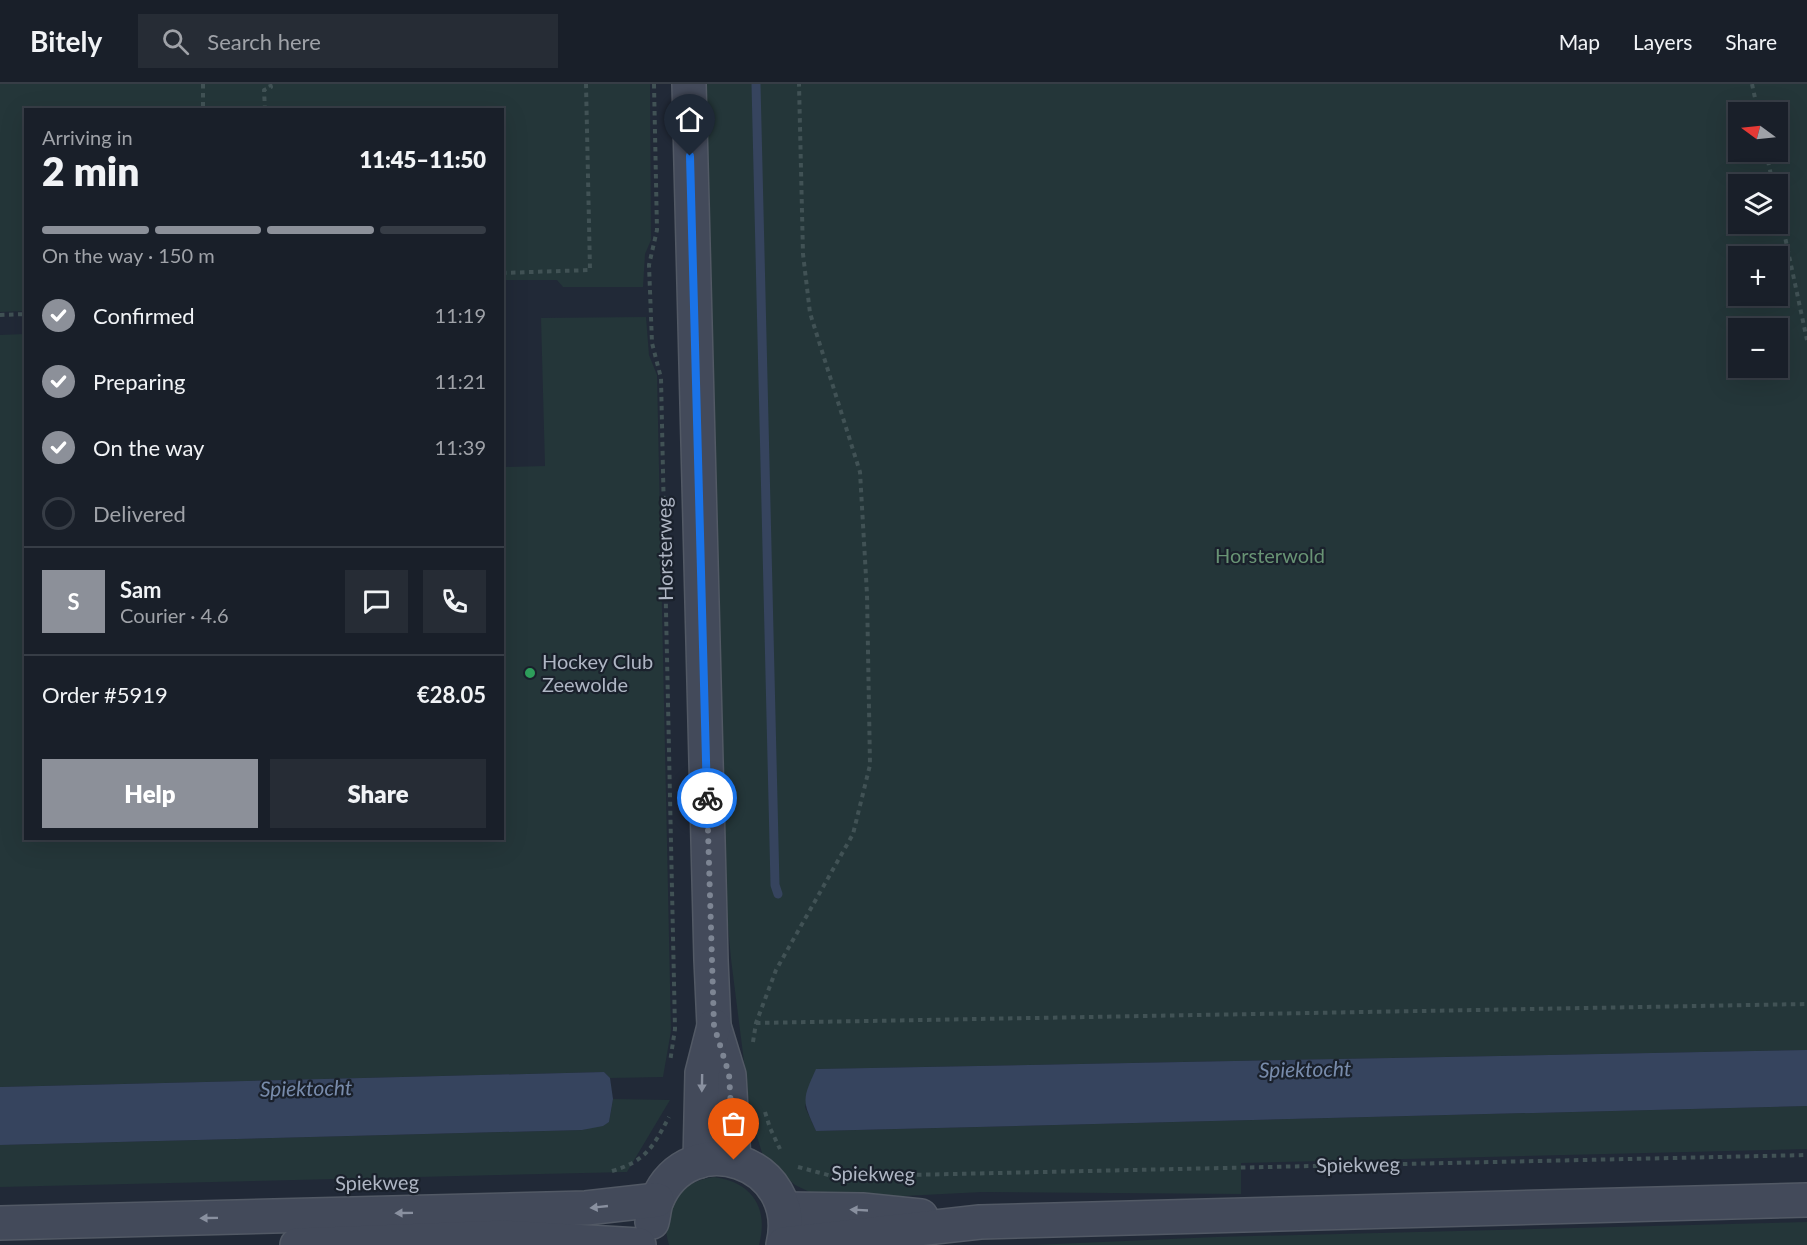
<!DOCTYPE html>
<html lang="en">
<head>
<meta charset="utf-8">
<style>
  :root { --surface:#191f29; --page:#262c35; --text:#f1f3f6; --muted:#9fa2a8; --line:#373d46; --accent:#8c9099 }
  body { margin:0; font-family:Lato,sans-serif; background:var(--page); color:var(--text); height:100vh; display:flex; flex-direction:column; font-size:22px; white-space:nowrap }
  * { box-sizing:border-box; margin:0 }
  p { font-size:20px; color:var(--muted) }
  .icon { flex:none; width:33px; height:33px; fill:none; stroke:currentColor; stroke-width:2; stroke-linecap:round; stroke-linejoin:round }
  .map { position:relative; flex:1; overflow:hidden }
  .sheet { position:absolute; left:24px; top:24px; width:480px; height:732px; display:flex; flex-direction:column; background:var(--surface); border-radius:0px; box-shadow:0 6px 24px #0002,0 0 0 2px var(--line) }
  .sheet>* { flex:none }
  .needle { width:39px; rotate:285deg }
  .buttons { position:absolute; left:1728px; top:18px; display:grid; gap:12px }
  .buttons a { display:grid; place-items:center; width:60px; height:60px; border-radius:0px; background:var(--surface); box-shadow:0 6px 24px #0002,0 0 0 2px var(--line); font-size:30px }
  .pin { position:absolute; display:grid; place-items:center; width:51px; height:51px; color:#fff; margin:-62px -26px; border-radius:50% 50% 50% 0; rotate:-45deg; box-shadow:0 0 6px #0007 }
  .pin .icon { rotate:45deg }
  .courier { position:absolute; display:grid; place-items:center; width:60px; height:60px; margin:-30px; border:4px solid #1a73e8; border-radius:50%; background:#fff; color:#222; box-shadow:0 2px 8px #0007 }
  .headline em { font-style:normal; font-weight:800 }
  .headline div { display:flex; flex-direction:column-reverse }
  .headline { display:flex; align-items:center; justify-content:space-between; height:102px; padding:0 18px }
  h1 { font-size:39px; font-weight:800; line-height:45px }
  .bar { display:grid; grid-template-columns:repeat(4,1fr); gap:9px 6px; align-content:center; height:72px; padding:0 18px }
  .bar i { height:8px; border-radius:4px; background:var(--line) }
  .bar .on { background:var(--accent) }
  .bar p { grid-column:span 4 }
  .line { display:flex; align-items:center; gap:15px; padding:0 18px; border-top:2px solid var(--line) }
  .line div { flex:1 }
  .round { display:grid; place-items:center; flex:none; width:63px; height:63px; border-radius:0px; background:var(--page) }
  ol { padding:0 18px; list-style:none }
  li { display:flex; align-items:center; gap:18px; height:66px }
  li p { margin-inline-start:auto }
  li .icon { padding:6px; border-radius:50%; background:var(--accent); color:#fff; stroke-width:4 }
  li:last-child { color:var(--muted) }
  li i { width:33px; height:33px; border:3px solid var(--line); border-radius:50% }
  .primary-button { display:flex; gap:12px; margin-top:auto; padding:12px 18px }
  .primary-button a { flex:1; height:69px; border-radius:0px; background:var(--accent); color:#fff; font-size:24px; font-weight:800; line-height:69px; text-align:center }
  .primary-button a+a { background:var(--page); color:var(--text) }
  header { display:flex; align-items:center; gap:36px; box-sizing:border-box; height:84px; padding:0 30px; background:var(--surface); border-bottom:2px solid var(--line) }
  header strong { font-size:28px }
  nav { display:flex; gap:33px; margin-inline-start:auto; font-size:21px }
  .search { width:420px; height:54px; background:var(--page); display:flex; align-items:center; gap:15px; box-sizing:border-box; padding:0 21px; border-radius:0px; color:var(--muted); font-size:22px }
  .map>svg:first-child { display:block }
</style>
</head>
<body>
<header>
<strong>Bitely</strong>
<div class="search"><svg class="icon" aria-label="search" viewBox="0 0 24 24"><circle cx="10" cy="10" r="6"/><path d="M15 15l6 6"/></svg>Search here</div>
<nav><a>Map</a><a>Layers</a><a>Share</a></nav>
</header>
<div class="map">
<svg width="1807" height="1161" viewBox="0 0 1807 1161">
  <rect width="100%" height="100%" fill="#212937"/>
  <g fill="#243639" fill-rule="evenodd">
    <path d="M0 0H650L651 156 645 170 643 203H563L557 196H503L502 26H26L25 227 0 228Z"/>
    <path d="M704 0H1807V966L817 985 805 1023 816 1047 1807 1022V1065L1241 1079V1110L982 1108 845 1115 818 1112 795 1101 763 1072 751 1033 731 875 722 775ZM1738 28H1778V68H1738ZM1738 100H1778V140H1738ZM1738 172H1778V212H1738ZM1738 244H1778V284H1738Z"/>
    <path d="M646 233 649 271 657 291 671 947 663 993 610 994 604 988 0 1003V251L25 250 26 754H502L503 383 545 382 541 234Z"/>
    <path d="M613 1015 670 1016 627 1088 0 1103V1061L582 1046 609 1038Z"/>
    <path d="M714 1093C752 1098 769 1124 759 1161H669C658 1125 678 1098 714 1093Z"/>
    <path d="M1807 1138V1161H1033L1216 1153Z"/>
  </g>
  <g fill="#36445e">
    <path d="M1807 966V1022L816 1047C802 1016 802 1016 816 985Z"/>
    <path d="M604 988 610 994 613 1015 609 1038 603 1042 582 1046 0 1061V1003Z"/>
  </g>
  <g fill="none" stroke-linecap="round" stroke-linejoin="round">
    <path stroke="#36445e" stroke-width="9" d="M756 0 775 801 778 810"/>
    <defs>
      <g id="secondary">
        <path d="M689 0 711 876 714 942 729 991 734 1076"/>
        <path d="M700 1077 702 989 714 942"/>
        <path d="M784 1125 862 1126 921 1132"/>
        <path d="M652 1138C654 1131 654 1123 657 1116 689 1040 803 1077 783 1161"/>
        <path d="M0 1139 586 1124 657 1116"/>
        <path d="M784 1160 980 1138 1807 1116"/>
        <path d="M297 1161 505 1153 639 1161"/>
      </g>
    </defs>
    <use href="#secondary" stroke="#525965" stroke-width="36"/>
    <g stroke="#415255" stroke-width="4" stroke-dasharray="4.5 4.5" stroke-linecap="butt">
      <path d="M203 0V26"/>
      <path d="M654 0 657 146 649 181 652 259 661 294 675 945 670 978"/>
      <path d="M1752 0 1758 28"/>
      <path d="M265 26 264 6 271 3 270 0"/>
      <path d="M1766 68 1773 100"/>
      <path d="M1778 120 1807 256"/>
      <path d="M502 189 590 186 586 0"/>
      <path d="M0 231 26 230"/>
      <path d="M756 939 1807 920"/>
      <path d="M753 958 756 939 776 886 853 750 870 681 867 510 860 388 810 229 803 170 799 0"/>
      <path d="M765 1028 770 1044 780 1065"/>
      <path d="M798 1083 832 1092"/>
      <path d="M612 1087C646 1077 653 1063 669 1033"/>
      <path d="M863 1092 1807 1071"/>
    </g>
    <use href="#secondary" stroke="#434a5a" stroke-width="33"/>
  </g>
  <defs><path id="oneway-solid" d="M-6-.8H1V-3.2L6.5 0L1 3.2V.8H-6Z" transform="scale(1.5)"/></defs>
  <g fill="#89909f">
    <use href="#oneway-solid" transform="translate(702 999) rotate(91)"/>
    <use href="#oneway-solid" transform="translate(599 1123) rotate(174)"/>
    <use href="#oneway-solid" transform="translate(859 1126) rotate(-177)"/>
    <use href="#oneway-solid" transform="translate(404 1129) rotate(179)"/>
    <use href="#oneway-solid" transform="translate(209 1134) rotate(179)"/>
  </g>
  <g fill="none" stroke-linecap="round" stroke-linejoin="round">
    <path stroke="#7d8593" stroke-width="6" stroke-dasharray="0 10.8" d="M707 714 714 942 729 990 734 1076"/>
    <path stroke="#1a73e8" stroke-width="8" d="M690 72 707 714"/>
  </g>
  <circle fill="#2e9e5b" stroke="#1a212c" stroke-width="2" cx="530" cy="589" r="6"/>
  <g text-anchor="middle" stroke-width="4.5" stroke-linejoin="round" paint-order="stroke">
    <g font-size="20" fill="#afb6c4" stroke="#1a212c">
      <text transform="translate(665 465) rotate(-91)" y="7">Horsterweg</text>
      <text transform="translate(1358 1081) rotate(-1)" y="7">Spiekweg</text>
      <text transform="translate(873 1090) rotate(1)" y="7">Spiekweg</text>
      <text transform="translate(377 1099) rotate(-1)" y="7">Spiekweg</text>
    </g>
    <g font-size="20" fill="#689374" stroke="#1a212c">
      <text x="1270" y="479">Horsterwold</text>
    </g>
    <g font-size="20" fill="#afb6c4" stroke="#1a212c" text-anchor="start">
      <text x="542" y="585">Hockey Club<tspan x="542" dy="23">Zeewolde</tspan></text>
    </g>
    <g font-size="21" font-style="italic" fill="#788bab" stroke="#1a212c">
      <text transform="translate(1305 986) rotate(-1)" y="7">Spiektocht</text>
      <text transform="translate(306 1005) rotate(-1)" y="7">Spiektocht</text>
    </g>
  </g>
</svg>
<div class="buttons">
<a><svg class="needle" viewBox="-14 -14 28 28"><path d="M0-13l5 13h-10z" fill="#e53935"/><path d="M0 13l5-13h-10z" fill="#9fa2a8"/></svg></a>
<a><svg class="icon" aria-label="layers" viewBox="0 0 24 24"><path d="M12 4l9 5-9 5-9-5zM3 14l9 5 9-5"/></svg></a>
<a>+</a>
<a>−</a>
</div>
<div class="pin" style="left:734px;top:1076px;background:#ea580c"><svg class="icon" aria-label="bag" viewBox="0 0 24 24"><path d="M5 8h14l-1 12H6zM9 8a3 3 0 0 1 6 0"/></svg></div>
<div class="pin" style="left:690px;top:72px;background:#1f2937"><svg class="icon" aria-label="home" viewBox="0 0 24 24"><path d="M3 11l9-7 9 7M6 9v11h12V9"/></svg></div>
<div class="courier" style="left:707px;top:714px"><svg class="icon" aria-label="bike" viewBox="0 0 24 24"><circle cx="6" cy="16" r="4"/><circle cx="18" cy="16" r="4"/><path d="M6 16l4-8h5l3 8M10 8l3 8H6M13 5h3"/></svg></div>
<section class="sheet">
<div class="headline"><div><h1>2 min</h1><p>Arriving in</p></div><em>11:45–11:50</em></div>
<div class="bar"><i class="on"></i><i class="on"></i><i class="on"></i><i></i><p>On the way · 150 m</p></div>
<ol>
<li><svg class="icon" aria-label="check" viewBox="0 0 24 24"><path d="M5 12l5 5 9-10"/></svg>Confirmed<p>11:19</p></li>
<li><svg class="icon" aria-label="check" viewBox="0 0 24 24"><path d="M5 12l5 5 9-10"/></svg>Preparing<p>11:21</p></li>
<li><svg class="icon" aria-label="check" viewBox="0 0 24 24"><path d="M5 12l5 5 9-10"/></svg>On the way<p>11:39</p></li>
<li><i></i>Delivered</li>
</ol>
<div class="line" style="height:108px"><b class="round" style="background:var(--accent);color:#fff">S</b><div><b>Sam</b><p>Courier · 4.6</p></div><a class="round"><svg class="icon" aria-label="chat" viewBox="0 0 24 24"><path d="M4 5h16v11H9l-5 4z"/></svg></a><a class="round"><svg class="icon" aria-label="phone" viewBox="0 0 24 24"><path d="M5 4h4l2 5-3 2q2 4 5 5l2-3 5 2v4C11 20 4 13 5 4z"/></svg></a></div>
<div class="line" style="height:78px"><div>Order #5919</div><b>€28.05</b></div>
<div class="primary-button"><a>Help</a><a>Share</a></div>
</section>
</div>
</body>
</html>
